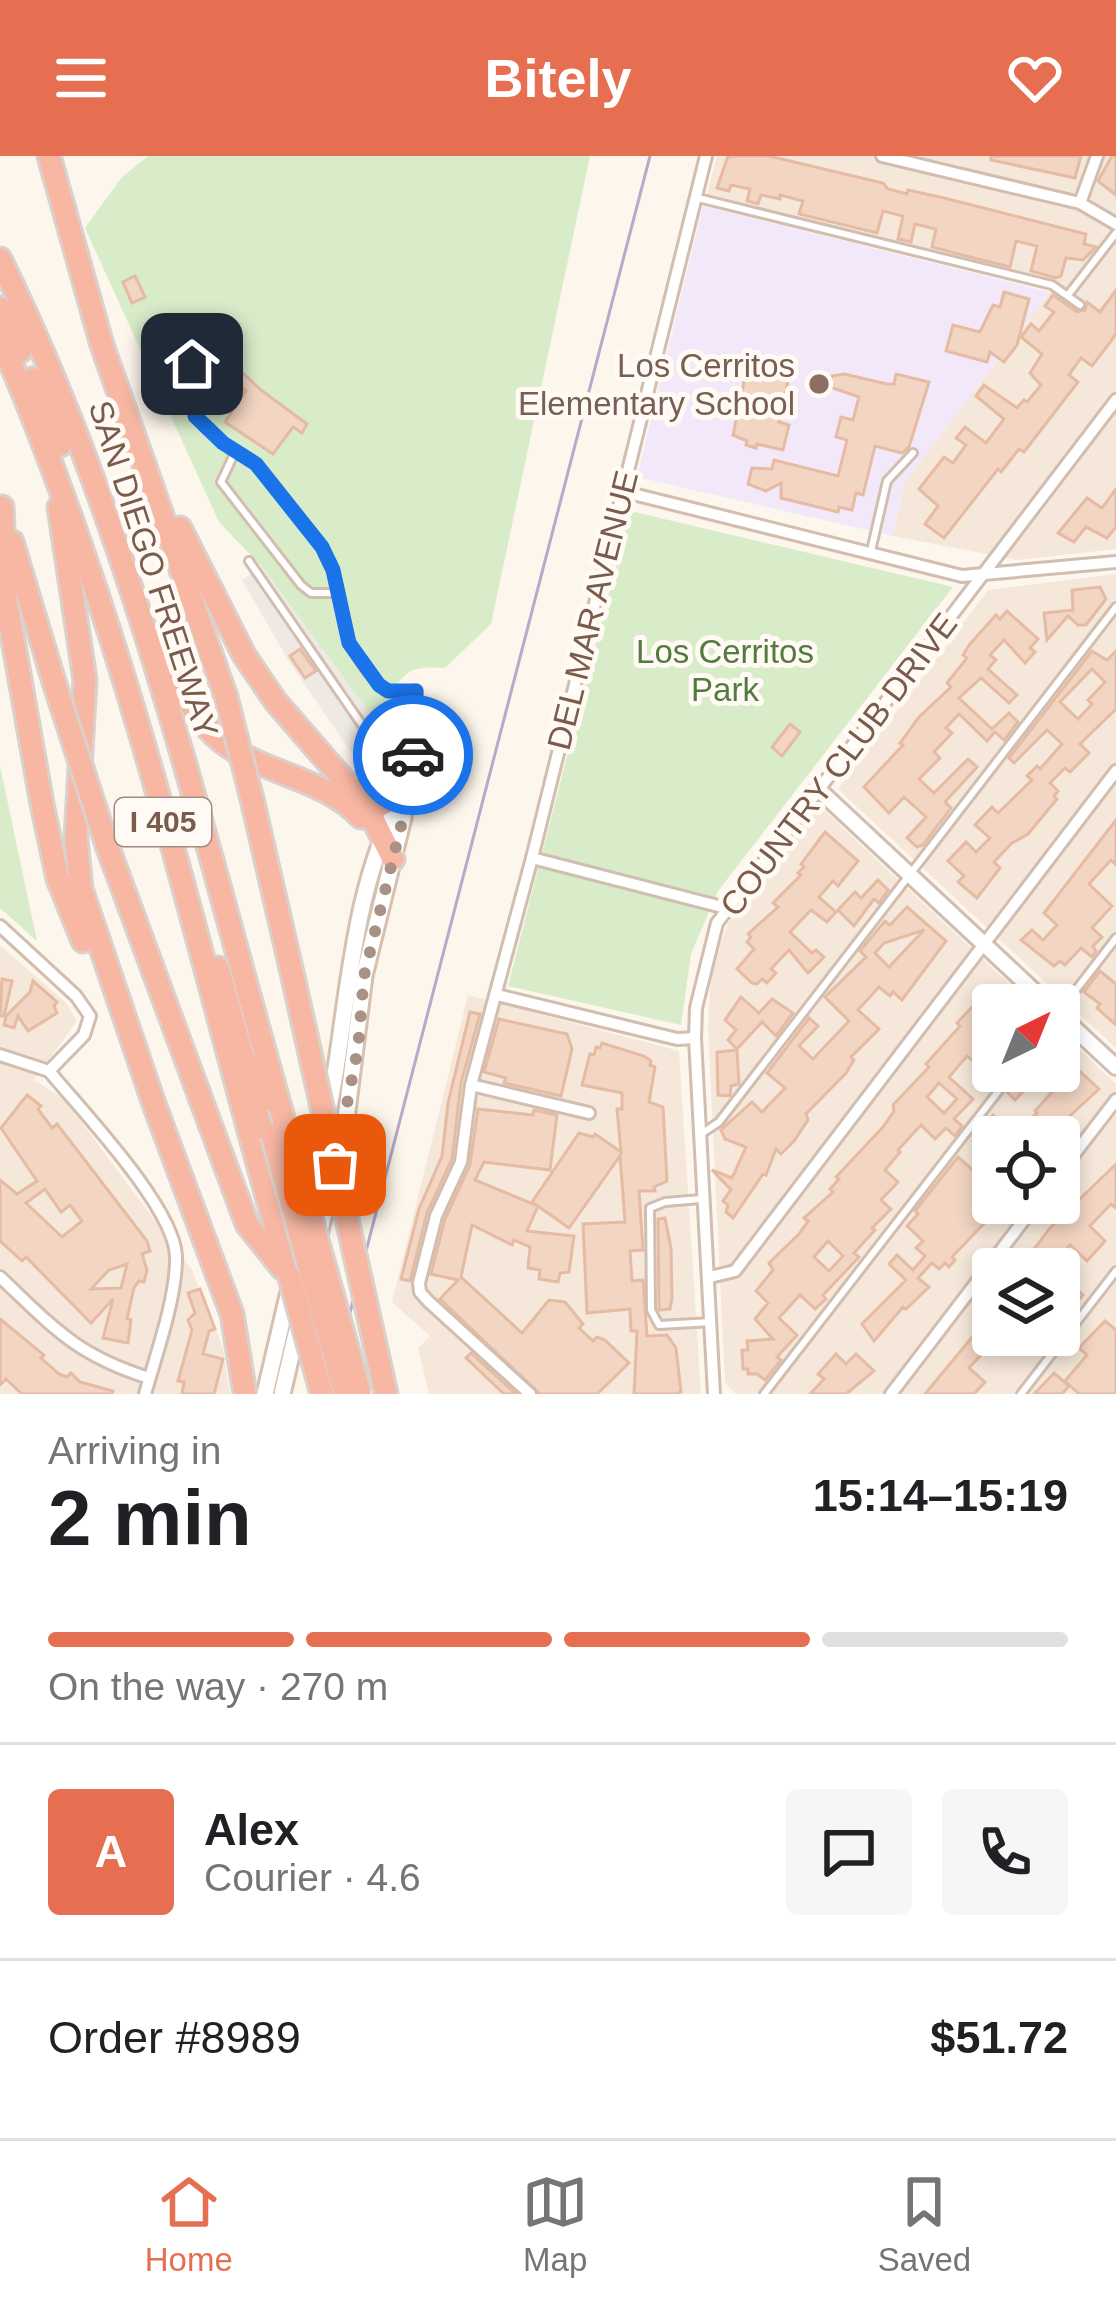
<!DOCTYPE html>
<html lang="en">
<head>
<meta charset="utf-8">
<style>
  :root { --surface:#fff; --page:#f6f6f6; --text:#202124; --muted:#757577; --line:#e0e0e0; --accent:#e76f51 }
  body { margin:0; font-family:Arial,sans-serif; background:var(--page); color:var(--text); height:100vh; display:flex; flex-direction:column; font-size:45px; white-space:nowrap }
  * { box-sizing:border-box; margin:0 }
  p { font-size:39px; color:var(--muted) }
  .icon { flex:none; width:66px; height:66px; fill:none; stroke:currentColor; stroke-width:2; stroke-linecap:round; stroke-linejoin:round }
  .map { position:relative; height:1238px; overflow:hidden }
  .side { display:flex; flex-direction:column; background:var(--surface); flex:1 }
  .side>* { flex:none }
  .needle { width:78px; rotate:43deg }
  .fabs { position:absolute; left:972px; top:828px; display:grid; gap:24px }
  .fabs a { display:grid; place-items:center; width:108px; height:108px; border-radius:12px; background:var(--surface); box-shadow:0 6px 18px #0003; font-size:60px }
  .pin { position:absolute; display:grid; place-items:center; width:102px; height:102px; color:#fff; margin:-51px; border-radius:24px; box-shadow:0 6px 18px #0006 }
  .courier { position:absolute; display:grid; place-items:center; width:120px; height:120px; margin:-60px; border:9px solid #1a73e8; border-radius:50%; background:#fff; color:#222; box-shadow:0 3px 15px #0007 }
  .overview em { font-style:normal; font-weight:600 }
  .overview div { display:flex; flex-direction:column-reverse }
  .overview { display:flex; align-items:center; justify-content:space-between; height:204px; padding:0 48px }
  h1 { font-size:78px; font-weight:600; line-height:90px }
  .bar { display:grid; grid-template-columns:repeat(4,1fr); gap:18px 12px; align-content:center; height:144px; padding:0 48px }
  .bar i { height:15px; border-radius:9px; background:var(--line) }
  .bar .active { background:var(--accent) }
  .bar p { grid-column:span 4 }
  .line { display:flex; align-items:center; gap:30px; padding:0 48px; border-top:3px solid var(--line) }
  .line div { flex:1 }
  .round { display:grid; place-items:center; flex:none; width:126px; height:126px; border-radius:12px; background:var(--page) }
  header { display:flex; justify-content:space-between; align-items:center; height:156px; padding:0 48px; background:var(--accent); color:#fff; font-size:54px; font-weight:600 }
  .tab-bar { display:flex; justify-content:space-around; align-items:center; height:168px; border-top:3px solid var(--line); background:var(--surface); font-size:33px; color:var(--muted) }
  .tab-bar a { display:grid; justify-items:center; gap:6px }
  .tab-bar .active { color:var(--accent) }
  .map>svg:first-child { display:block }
</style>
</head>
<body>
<header><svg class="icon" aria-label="menu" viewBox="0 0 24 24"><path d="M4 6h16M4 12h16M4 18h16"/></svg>Bitely<svg class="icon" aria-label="heart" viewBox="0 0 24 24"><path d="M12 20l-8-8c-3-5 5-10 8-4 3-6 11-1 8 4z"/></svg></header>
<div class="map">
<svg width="1116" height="1238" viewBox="0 0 1116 1238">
  <rect width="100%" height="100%" fill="#fdf6ec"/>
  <g fill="#f5e8da" fill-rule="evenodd">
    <path d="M717 0H1116V393L1017 404 893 380 905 326 1057 127 707 38Z"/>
    <path d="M1116 418V892L838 633 988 434Z"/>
    <path d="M817 651 826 656 1032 849H993V915H1059V874L1116 928V1238H736L725 1227 708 870 711 818 728 767ZM993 981H1059V1047H993ZM993 1113H1059V1179H993Z"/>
    <path d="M0 789 67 848 77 865 34 924 64 943 192 1114 223 1192 230 1238H0Z"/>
    <path d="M468 839 679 895 701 1238H429L418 1192 430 1180 392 1146Z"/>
  </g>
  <path fill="#efe9e4" d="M262 411 378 568 401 593 394 626 381 640 288 504 242 424Z"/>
  <path fill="#f3e8fa" d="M703 50 1050 136 905 326 893 380 637 321Z"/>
  <g fill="#d8ecc9">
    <path d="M148 0H590L491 468 445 512C422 511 408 510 396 531L405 569 401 593 378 568 262 411 219 366 85 72 122 21Z"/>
    <path d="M630 355 953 431 718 735 691 798 681 869 508 830Z"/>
    <path d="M0 610 37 785 0 752Z"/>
  </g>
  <g fill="#f3d5c3" stroke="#e6bba3" stroke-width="3" fill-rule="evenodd">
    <path d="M728 0H769L883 27 888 33 907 38 908 34 944 42 1086 78 1084 88 1096 91 1083 104 1066 102 1061 120 1056 122 1031 115 1037 90 1016 85 1010 111 966 100 932 91 936 73 915 68 911 86 898 83 903 60 883 55 877 77 799 58 803 45 780 39V43L761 39 758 48 747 45 750 33 731 29 729 35 717 32Z"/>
    <path d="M991 0H1081L1075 22 991 4Z"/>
    <path d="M1112 0H1116V39L1098 25Z"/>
    <path d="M135 120 145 141 132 147 123 126Z"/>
    <path d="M1116 134V178L1108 189 1092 210 1081 202 1069 219 1078 226 1024 296 1019 293 1001 316 998 313 944 382 925 368 938 350 919 333 944 301 953 307 966 289 956 282 965 271 986 287 1004 263 976 240 984 229 1017 252 1024 244 1027 246 1041 229 1030 217 1042 198 1021 181 1031 168 1039 175 1054 156 1045 150 1053 139 1077 156 1085 154 1087 146 1100 156Z"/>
    <path d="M1004 136 1029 143 1017 189 1004 206 990 196 987 206 946 195 953 169 980 176 993 149 1000 151Z"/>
    <path d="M206 183 261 234 307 268 302 277 293 271 273 298 225 266 246 235 198 189Z"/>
    <path d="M765 210 790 216 779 266 789 269 783 294 757 288 756 292 746 289 747 285 733 279 747 211 764 215Z"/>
    <path d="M844 218 887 228H894L896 218 929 226 909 291 902 297 875 290 863 339 856 337 852 354 839 351 838 356 781 342V327L766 335 748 328 752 312 772 313 774 304 838 320 847 284 836 281 841 261 853 264 859 241 830 231 832 220Z"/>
    <path d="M1116 333V371L1107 382 1086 371 1074 386 1058 377 1087 342 1102 352Z"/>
    <path d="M1100 431 1106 443 1086 469H1078L1068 460 1047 484 1044 457 1073 454 1072 434Z"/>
    <path d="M1007 455 1038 483 1030 492 1035 496 1025 507 1004 484 990 499 996 504 988 513 1017 539 1009 547 981 522 959 542 992 573 1009 557 1018 566 1004 584 995 576 987 585 959 558 946 572 952 577 934 596 940 602 919 623 934 637 968 603 977 611 945 646 951 652 923 689 917 691 907 682 926 661 904 641 889 657 864 631 903 589 900 587 919 561 951 531 947 527 967 502 963 499 970 488 996 459 1000 463Z"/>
    <path d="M300 493 316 515 305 522 290 500Z"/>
    <path d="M1092 495 1107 504 1116 495V553L1080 588 1089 597 1070 616 1065 612 1050 627 1058 635 1054 640 1057 643 1028 678 1012 687 994 706 1000 712 977 742 958 726 964 720 948 705 966 686 976 696 990 682 975 669 992 651 998 657 1032 624 1027 620 1037 610 1040 613 1062 588 1047 574 1014 607 1009 602ZM1092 513 1105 526 1088 544 1092 548 1078 563 1060 546Z"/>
    <path d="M790 568 800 576 782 600 772 591Z"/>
    <path d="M1116 664V709L1111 704 1089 728 1112 750 1092 772 1102 781 1093 790 1096 795 1092 801 1081 792 1065 809 1060 805 1054 810 1021 784 1032 774 1043 784 1057 769 1044 757Z"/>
    <path d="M825 676 858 705 838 730 833 725 819 741 836 756 827 766 811 754 790 776 812 797 816 794 824 801 808 817 789 794 771 813 776 817 767 827 762 823 757 828 752 827 737 813 754 793 747 786 751 781 748 778 778 751 773 747 801 719 798 717 804 711 801 708Z"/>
    <path d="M878 724 888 734 879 747 874 743 854 770 838 754 855 736 861 742Z"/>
    <path d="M907 751 946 785 902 844 893 836 890 840 879 831 858 854 879 873 851 901 854 904 846 917 806 958 808 964 794 985 781 998 776 993 766 1019 763 1018 733 1062 726 1056 728 1049 723 1045 731 1034 712 1014 732 1022 746 991 725 983 721 974 752 946 762 956 785 932 767 917 809 862 818 870 799 890 813 903 849 865 825 841 866 801 860 795 885 765 890 769ZM924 774 889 811 875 797 884 787Z"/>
    <path d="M1100 815 1116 828V869L1097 852 1100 848 1084 836Z"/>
    <path d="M2 823 12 825 4 860H0Z"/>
    <path d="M33 825 57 846 54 850 57 857 28 875 18 860 14 872 4 869 6 860 30 836Z"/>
    <path d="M991 831 1006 849H993V920L967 900 949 921 973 943 954 963 962 970 955 980 946 972 935 983 921 969 898 994 900 996 885 1014 898 1026 881 1044 891 1053 872 1072 875 1074 854 1097 859 1101 823 1139 826 1143 815 1153 800 1139 779 1162 797 1179 777 1201 781 1204 765 1224 757 1218H748V1213H743L742 1194H748L747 1185 773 1183 755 1163 768 1147 756 1135 773 1114 769 1107 799 1078 808 1065 804 1062 833 1036 830 1033 839 1023 836 1021 883 971 894 955 893 949 929 911 926 908 960 870 957 867ZM939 927 957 943 944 957 927 941ZM828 1085 843 1100 829 1115 814 1101Z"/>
    <path d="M741 841 759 857 772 843 793 857 776 880 762 866 737 893 728 884 736 874 725 864Z"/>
    <path d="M470 856 480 858 461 927 452 1003 427 1057 410 1125 401 1123 419 1053 442 1000 448 947Z"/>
    <path d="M499 863 567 878 572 893 561 940 504 927 506 922 484 916Z"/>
    <path d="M602 887 644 900 651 905 650 909 655 911 649 946 663 951 667 1025 654 1031 655 1035H639L643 1094 630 1095 632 1125 643 1124 647 1180 667 1179 676 1192 681 1236 675 1238H634L637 1175H631L630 1153 587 1157 583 1068 625 1066 620 1000 569 1072 532 1046 579 977 593 981 595 978 621 996 617 953H622V937L582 929 590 898 594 899 596 891 600 892Z"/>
    <path d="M737 894 739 928 731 930 730 940 718 939 717 896Z"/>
    <path d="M1059 896 1099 933 1047 981H993V1041L985 1049 994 1057 952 1101 955 1104 949 1111 945 1107 939 1113 932 1107 918 1122 929 1131 906 1153 903 1151 874 1185 862 1168 906 1124 889 1108 897 1099 913 1114 925 1100 916 1092 923 1085 907 1070 918 1058 915 1055 958 1001 976 1017 991 1002 973 985 993 959 1014 979 1037 957 1035 955 1053 935 1037 920 1015 944 1007 936 1024 915H1059Z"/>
    <path d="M27 939 41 950 38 953 52 972 57 968 147 1085 150 1095 142 1098 147 1114 144 1126 139 1125 134 1132 127 1163 131 1164 128 1187 103 1182 113 1143 91 1167 26 1101 22 1105 0 1085V1024L17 1038 37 1025 1 972ZM45 1033 61 1056 70 1049 82 1065 62 1081 26 1047ZM127 1108 121 1132 91 1133 109 1114Z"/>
    <path d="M478 953 533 959 534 954 557 959 550 1014 484 1006 475 1024 538 1050 527 1075 574 1080 569 1116 560 1117 558 1126 539 1123 540 1114 528 1112 530 1091 514 1084 512 1089 472 1069 461 1121 522 1177 549 1144 565 1146 583 1168 579 1172 593 1185 597 1181 605 1184 629 1207 597 1238H540L440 1143 458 1124 431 1118 445 1063 470 1009Z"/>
    <path d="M1116 1008V1052L1111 1048 1090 1070 1105 1085 1087 1105 1070 1089 1048 1113H1019L1050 1072Z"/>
    <path d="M665 1062 671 1092 672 1143 670 1153 659 1154 658 1063Z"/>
    <path d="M1072 1129 1083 1139 1059 1164V1142Z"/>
    <path d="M200 1133 215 1173 209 1175 203 1198 223 1203 214 1238H182L184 1226 178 1225 192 1174 188 1164 195 1157 188 1137Z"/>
    <path d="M993 1156V1179H1000L969 1212 985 1226 974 1238H925Z"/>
    <path d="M0 1163 44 1199 41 1202 59 1218 67 1221 71 1217 80 1226 113 1235 112 1238H22L6 1223 0 1229Z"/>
    <path d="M1105 1165 1116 1174V1238H1079L1065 1225 1087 1199 1079 1192Z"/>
    <path d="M471 1197 516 1238H504L466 1202Z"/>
    <path d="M836 1198 846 1208 856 1198 874 1215 846 1238H810L824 1223 818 1218Z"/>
    <path d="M1054 1217 1069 1230 1062 1238H1034Z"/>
  </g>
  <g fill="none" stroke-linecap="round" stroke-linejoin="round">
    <defs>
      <g id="service">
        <path d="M698 42 1052 129 1080 149"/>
        <path d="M1068 139 1116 77"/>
        <path d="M177 196C177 233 194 269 226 289 237 295 248 299 257 309 279 333 300 362 320 388 354 432 327 492 388 535H413"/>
        <path d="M179 197 199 216 211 238 195 260"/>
        <path d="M236 294 221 326 301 429 311 437H337"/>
        <path d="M871 395 887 325 913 297"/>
        <path d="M249 405 371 582 390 607 408 618"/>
        <path d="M1059 856 1116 782"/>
        <path d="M701 978 719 966 1116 451"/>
        <path d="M701 1043 665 1046 650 1052 651 1154 659 1169 712 1166"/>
        <path d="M764 1238 1014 915"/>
        <path d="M1021 1238 1116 1115"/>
      </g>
      <g id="minor">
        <path d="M882 0 1080 47 1116 68"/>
        <path d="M1080 47 1097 0"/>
        <path d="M621 335 962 420 1116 406"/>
        <path d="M404 635 417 580 416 535"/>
        <path d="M532 702 726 752"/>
        <path d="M0 770 76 840 90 860 84 879 49 915"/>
        <path d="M497 839 677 883 695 882"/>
        <path d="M0 899 49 915"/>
        <path d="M49 915C82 955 174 1051 176 1100 177 1140 156 1199 145 1238"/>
        <path d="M471 929 589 957"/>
        <path d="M1059 1018 1116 944"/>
        <path d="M0 1121C54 1172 76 1199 149 1222"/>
        <path d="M710 1121 735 1115 1116 615"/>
        <path d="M530 1238 428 1145 420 1136 419 1127 436 1060 461 1006 471 929 532 702 706 0"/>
        <path d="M714 1238 695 882 696 852 717 767 1116 244"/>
        <path d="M891 1238 1037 1047"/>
      </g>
      <g id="tertiary">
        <path d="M818 633 1049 849"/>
        <path d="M1059 858 1116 911"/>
      </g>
      <g id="secondary">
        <path d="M309 1045C320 996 331 948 338 899 351 810 359 718 403 638"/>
        <path d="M318 1083 346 963 364 820 403 662 404 642"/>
        <path d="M265 1238 291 1127"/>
        <path d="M282 1238 299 1165"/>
      </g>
      <g id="motorway">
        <path d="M49 0 102 189 226 541"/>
        <path d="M0 103C131 371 199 664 280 951"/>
        <path d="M0 152 20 195"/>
        <path d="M0 182C132 483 199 807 290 1122"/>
        <path d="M33 223 60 289"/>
        <path d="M2 351 6 444 42 648 58 723 83 785"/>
        <path d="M59 351 85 524 76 683 81 733 154 948 232 1158 245 1238"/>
        <path d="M180 372 244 499 276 546 367 651 393 703"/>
        <path d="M12 386 55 529"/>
        <path d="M156 478C174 513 189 559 220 584 263 619 321 620 361 661"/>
        <path d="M252 643 293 821"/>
        <path d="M358 652 381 649 404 635"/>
        <path d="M108 692 247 1068 282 1112"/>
        <path d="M218 812 250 927"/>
        <path d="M253 910 272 979"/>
        <path d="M376 1193 386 1238"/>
      </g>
    </defs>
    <use href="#service" stroke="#d1beb0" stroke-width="12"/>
    <use href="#minor" stroke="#d1beb0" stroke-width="16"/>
    <use href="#tertiary" stroke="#d1beb0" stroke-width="20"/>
    <use href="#secondary" stroke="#d6c0b0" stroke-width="21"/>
    <use href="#motorway" stroke="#dad1cd" stroke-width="27"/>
    <use href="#service" stroke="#fff" stroke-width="6"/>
    <use href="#minor" stroke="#fff" stroke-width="10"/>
    <use href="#tertiary" stroke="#fff" stroke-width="14"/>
    <use href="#secondary" stroke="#fff" stroke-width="15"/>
    <use href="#motorway" stroke="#f7b7a3" stroke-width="21"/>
    <path stroke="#b9a8c9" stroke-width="3" d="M329 1238 650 0"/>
    <defs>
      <g id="motorway-bridge">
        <path d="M55 529 108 692"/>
        <path d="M226 541 252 643"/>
        <path d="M293 821 376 1193"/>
        <path d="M280 951 360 1238"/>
        <path d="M272 979 345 1238"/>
        <path d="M290 1122 322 1238"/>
      </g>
    </defs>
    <use href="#motorway-bridge" stroke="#dad1cd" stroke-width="27" stroke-linecap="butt"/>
    <use href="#motorway-bridge" stroke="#f7b7a3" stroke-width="21"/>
  </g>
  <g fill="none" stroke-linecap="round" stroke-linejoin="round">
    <path stroke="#a89285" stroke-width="12" stroke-dasharray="0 21.6" d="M335 1009 358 892 364 820 403 662 413 599"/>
    <path stroke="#1a73e8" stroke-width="15" d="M192 208 208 227 211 238 195 260 223 287 256 308 322 391 333 414 349 487 379 529 388 535H416L413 599"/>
  </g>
  <circle fill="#8d6e63" stroke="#fffaf3" stroke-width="4.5" cx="819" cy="228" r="12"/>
  <g text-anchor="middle" stroke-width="10" stroke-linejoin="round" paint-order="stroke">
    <rect fill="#fffaf3" stroke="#a28b7f" stroke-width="3" x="115" y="642" width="96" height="48" rx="9"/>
    <g font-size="30" font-weight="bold" fill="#7a5c4d">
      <text x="163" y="676">I 405</text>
    </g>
    <g font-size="33" fill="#785e54" stroke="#fffaf3" text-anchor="end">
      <text x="795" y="221">Los Cerritos<tspan x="795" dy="38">Elementary School</tspan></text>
    </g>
    <g font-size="33" fill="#7a5c4d" stroke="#fffaf3">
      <text transform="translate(154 413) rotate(72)" y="12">SAN DIEGO FREEWAY</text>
      <text transform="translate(592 454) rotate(-76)" y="12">DEL MAR AVENUE</text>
      <text transform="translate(838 608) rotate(-53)" y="12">COUNTRY CLUB DRIVE</text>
    </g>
    <g font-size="33" fill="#537a41" stroke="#fffaf3">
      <text x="725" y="507">Los Cerritos<tspan x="725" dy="38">Park</tspan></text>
    </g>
  </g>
</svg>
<div class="fabs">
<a><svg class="needle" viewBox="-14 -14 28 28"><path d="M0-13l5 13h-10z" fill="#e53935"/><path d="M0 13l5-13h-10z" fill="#757577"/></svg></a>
<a><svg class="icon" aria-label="locate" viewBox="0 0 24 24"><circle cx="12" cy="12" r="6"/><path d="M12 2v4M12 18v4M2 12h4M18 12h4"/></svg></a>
<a><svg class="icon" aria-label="layers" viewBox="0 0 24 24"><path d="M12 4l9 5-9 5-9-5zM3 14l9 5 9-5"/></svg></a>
</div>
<div class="pin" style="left:335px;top:1009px;background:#ea580c"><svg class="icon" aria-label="bag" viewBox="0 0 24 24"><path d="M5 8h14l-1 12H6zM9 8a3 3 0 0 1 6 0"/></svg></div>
<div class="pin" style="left:192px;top:208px;background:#1f2937"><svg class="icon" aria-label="home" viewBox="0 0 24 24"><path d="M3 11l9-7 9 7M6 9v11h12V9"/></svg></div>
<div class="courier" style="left:413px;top:599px"><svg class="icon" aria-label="car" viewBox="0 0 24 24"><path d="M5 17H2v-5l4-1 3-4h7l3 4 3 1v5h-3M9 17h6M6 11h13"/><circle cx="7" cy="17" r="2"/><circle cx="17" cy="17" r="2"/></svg></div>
</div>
<section class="side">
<div class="overview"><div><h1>2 min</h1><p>Arriving in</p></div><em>15:14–15:19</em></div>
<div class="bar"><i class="active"></i><i class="active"></i><i class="active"></i><i></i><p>On the way · 270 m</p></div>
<div class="line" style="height:216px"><b class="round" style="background:var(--accent);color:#fff">A</b><div><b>Alex</b><p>Courier · 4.6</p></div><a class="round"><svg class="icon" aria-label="chat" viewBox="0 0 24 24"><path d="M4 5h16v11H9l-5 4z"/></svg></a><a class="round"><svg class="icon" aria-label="phone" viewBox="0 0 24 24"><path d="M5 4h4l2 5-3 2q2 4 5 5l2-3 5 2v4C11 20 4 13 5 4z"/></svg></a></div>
<div class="line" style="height:156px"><div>Order #8989</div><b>$51.72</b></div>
</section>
<nav class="tab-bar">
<a class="active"><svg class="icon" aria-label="home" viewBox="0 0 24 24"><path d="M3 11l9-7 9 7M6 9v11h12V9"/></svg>Home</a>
<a><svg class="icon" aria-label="map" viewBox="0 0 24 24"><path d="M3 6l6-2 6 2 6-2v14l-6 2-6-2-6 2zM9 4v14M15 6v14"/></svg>Map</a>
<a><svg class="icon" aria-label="saved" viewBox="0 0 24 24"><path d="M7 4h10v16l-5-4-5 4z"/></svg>Saved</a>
</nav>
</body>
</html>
